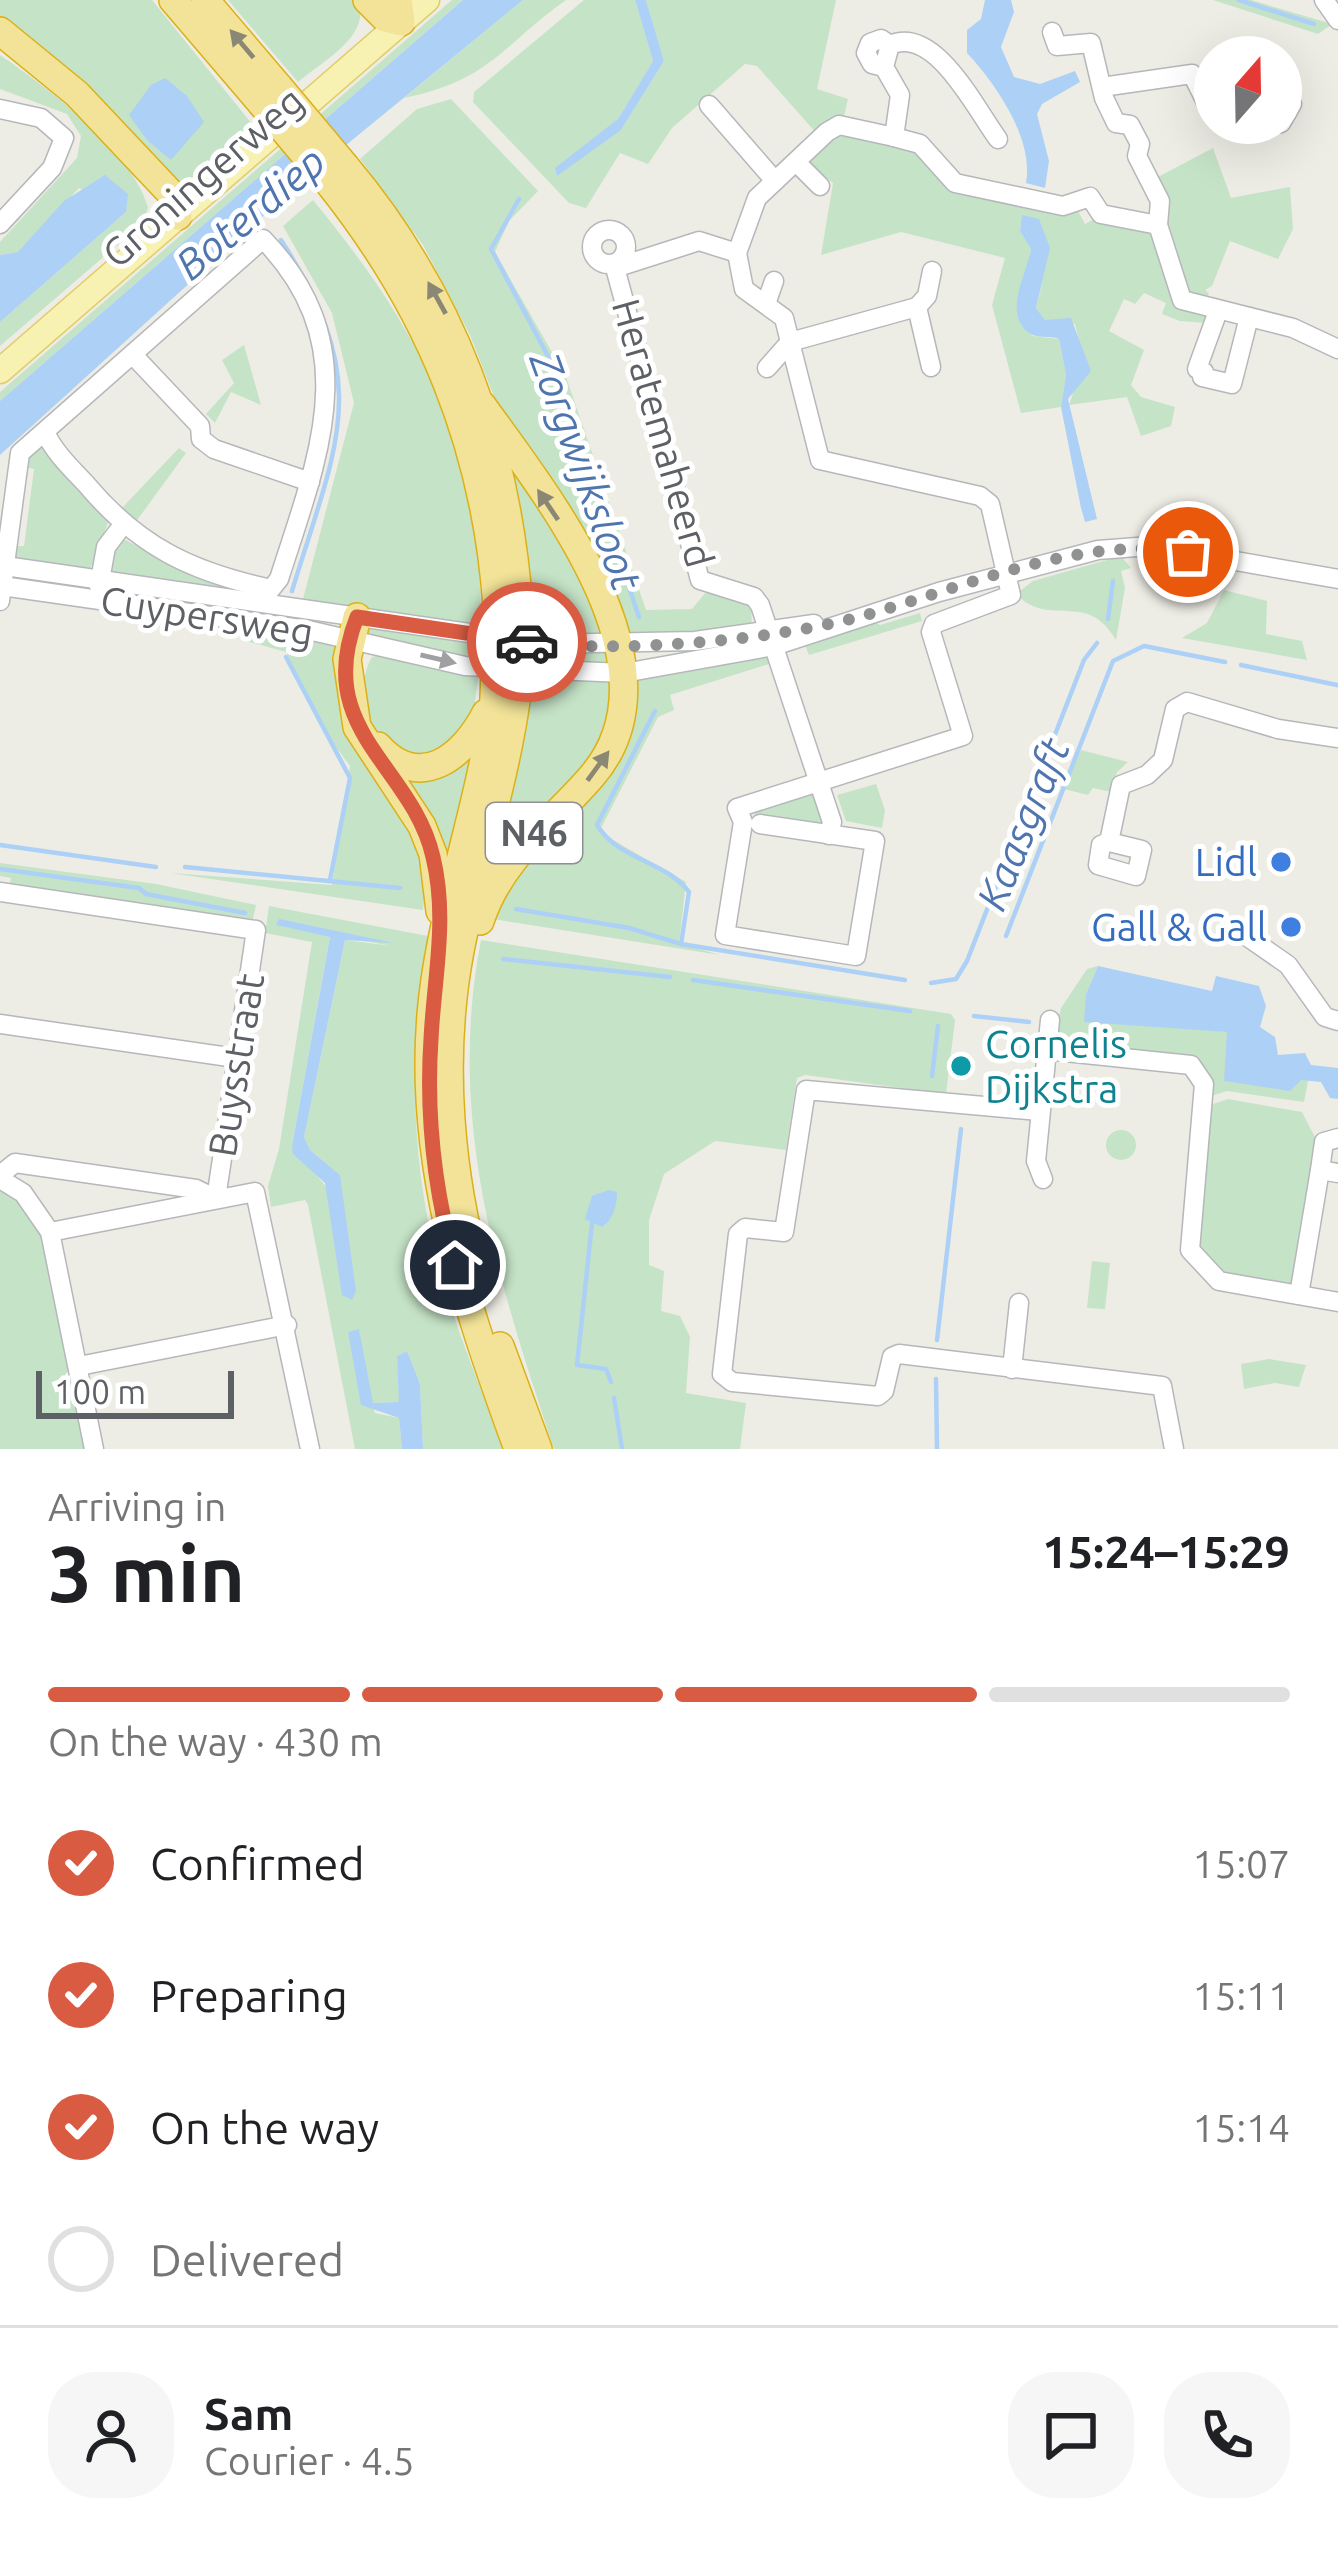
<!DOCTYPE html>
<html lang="en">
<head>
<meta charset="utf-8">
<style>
  :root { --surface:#fff; --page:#f6f6f6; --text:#202124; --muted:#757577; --line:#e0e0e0; --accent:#d85b42 }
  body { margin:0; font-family:Ubuntu,sans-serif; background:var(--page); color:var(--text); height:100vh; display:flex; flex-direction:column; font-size:45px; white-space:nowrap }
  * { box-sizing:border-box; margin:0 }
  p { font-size:39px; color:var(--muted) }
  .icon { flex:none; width:66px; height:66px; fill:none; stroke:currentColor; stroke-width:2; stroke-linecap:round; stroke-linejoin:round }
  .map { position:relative; height:1449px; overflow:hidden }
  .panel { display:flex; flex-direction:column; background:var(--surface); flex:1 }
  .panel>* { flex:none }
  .needle { width:78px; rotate:20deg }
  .buttons { position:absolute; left:1194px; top:36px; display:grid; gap:24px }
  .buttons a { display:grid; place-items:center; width:108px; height:108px; border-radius:50%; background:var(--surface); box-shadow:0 12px 48px #0002; font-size:60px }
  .scale { position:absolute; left:36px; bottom:30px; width:198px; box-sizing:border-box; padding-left:12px; border:6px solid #5d6064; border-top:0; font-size:33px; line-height:42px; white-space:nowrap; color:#5d6064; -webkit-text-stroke:9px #fff; paint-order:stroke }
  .pin { position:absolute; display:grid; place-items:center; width:102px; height:102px; color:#fff; margin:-51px; border:6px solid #fff; border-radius:50%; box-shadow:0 3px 12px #0007 }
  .courier { position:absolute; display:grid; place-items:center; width:120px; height:120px; margin:-60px; border:9px solid #d85b42; border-radius:50%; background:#fff; color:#222; box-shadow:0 3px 15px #0007 }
  .head em { font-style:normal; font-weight:700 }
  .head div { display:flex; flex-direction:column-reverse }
  .head { display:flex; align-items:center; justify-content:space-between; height:204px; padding:0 48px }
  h1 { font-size:78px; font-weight:700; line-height:90px }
  .bar { display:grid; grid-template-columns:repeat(4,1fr); gap:18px 12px; align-content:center; height:144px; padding:0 48px }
  .bar i { height:15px; border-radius:9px; background:var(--line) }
  .bar .selected { background:var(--accent) }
  .bar p { grid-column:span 4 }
  .line { display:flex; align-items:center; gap:30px; padding:0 48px; border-top:3px solid var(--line) }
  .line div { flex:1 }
  .round { display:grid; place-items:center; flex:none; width:126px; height:126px; border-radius:48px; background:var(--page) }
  ol { padding:0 48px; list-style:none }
  li { display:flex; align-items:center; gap:36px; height:132px }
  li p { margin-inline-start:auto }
  li .icon { padding:12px; border-radius:50%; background:var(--accent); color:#fff; stroke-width:4 }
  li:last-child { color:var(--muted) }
  li i { width:66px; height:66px; border:6px solid var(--line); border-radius:50% }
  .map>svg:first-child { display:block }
</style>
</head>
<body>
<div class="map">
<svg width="1338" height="1449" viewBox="0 0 1338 1449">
  <rect width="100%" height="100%" fill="#eeede5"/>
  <g fill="#c5e3c7" fill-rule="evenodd">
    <path d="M0 0H152L252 124 192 178 181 184 164 180 0 26Z"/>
    <path d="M228 0H358C372 36 323 61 298 82Z"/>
    <path d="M452 0H463L0 401V392Z"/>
    <path d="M523 0H566C501 46 491 80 404 98Z"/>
    <path d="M584 0H635L653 61 618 119 605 131 621 130 664 61 646 0H836L817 89 848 99 843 120 818 135 757 66 745 64 672 128 648 164 620 153 586 208 569 203 473 102 474 92Z"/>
    <path d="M1213 0H1251L1332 24 1318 34Z"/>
    <path d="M0 55C48 88 131 150 148 207L144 222 0 346V322L126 212 79 188 19 252 0 255V242L77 158 81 136 67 114 0 89Z"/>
    <path d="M451 99 538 191 509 221 495 252 566 377 646 610 692 609 706 592 751 605 752 627 630 637 498 407 470 335 423 245 360 159 417 109Z"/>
    <path d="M837 130 921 154 947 187 1082 208 1078 211 1085 224 1096 218 1155 233 1178 304 1208 315 1206 323 1180 321 1162 314 1166 303 1144 293 1135 304 1124 299 1109 331 1144 350 1131 385 1141 397 1175 407 1171 426 1141 436 1127 397 1069 405 1084 360 1075 324 1045 320 1036 308 1042 284 1039 219 1022 216 1020 231 1031 248 1022 325 1033 336 1059 339 1066 375 1061 407 1021 413 992 305 1005 258 901 232 821 255 833 183 807 162Z"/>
    <path d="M1213 148 1231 198 1290 187 1293 229 1278 259 1230 241 1212 286 1205 290 1209 293 1205 303 1190 299 1156 178Z"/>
    <path d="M313 200C425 336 483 451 481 632L302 603 354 403 332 313 283 226Z"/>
    <path d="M244 345 261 405 231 392 215 423 206 414 234 383 222 360Z"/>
    <path d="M40 441 109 520 89 572 10 560 12 546H24L34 469 21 466Z"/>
    <path d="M179 448 186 453 135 523 121 509Z"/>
    <path d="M510 454 572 549 606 638 531 634Z"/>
    <path d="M120 537 194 577 264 596 276 594 281 600 113 576 108 568 113 543Z"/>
    <path d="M1121 556 1131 568 1121 571 1125 588 1116 640C1087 589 1049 629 1016 594L1033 581Z"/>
    <path d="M1224 590 1267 601 1266 634 1302 641 1307 660 1182 638 1207 623Z"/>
    <path d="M920 613 922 621 809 655 804 643 871 620 880 625Z"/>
    <path d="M246 626 330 639 342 653 344 692 418 832 426 883 423 910 170 873 332 885 350 766 321 727 286 652 243 640Z"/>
    <path d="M372 626 609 650V663L473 660 365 636Z"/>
    <path d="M387 653 479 672 472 724 419 764C408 759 393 754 385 746 363 726 357 681 372 657Z"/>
    <path d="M766 656 772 663 670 695 674 710 658 717 599 832 686 882 679 943 720 955 486 918 578 795 636 678Z"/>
    <path d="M528 676 612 678 607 741 484 890Z"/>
    <path d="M1081 750 1128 762 1117 772 1111 792 1093 788 1088 795 1064 789Z"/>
    <path d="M475 752 445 876 393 765Z"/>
    <path d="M876 784 885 810 882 828 846 821 837 795Z"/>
    <path d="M816 790 823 823 818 827 753 818 760 805Z"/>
    <path d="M0 863 156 884 256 905 252 923 9 888 11 878 0 876Z"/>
    <path d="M269 906 428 936C408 1045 410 1168 441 1275 458 1334 482 1391 503 1449H423L420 1384 407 1351 397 1356 400 1402 372 1403 359 1330 348 1332 375 1413 399 1418 402 1449H355L308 1205 305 1200 271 1207 268 1186 279 1149 312 942 265 933ZM276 925 392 946 345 940 304 1137 310 1150 340 1175 328 1189 292 1146 330 936Z"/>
    <path d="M481 940 951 1014 955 1020 946 1094 805 1075 797 1078 786 1150 715 1141 664 1174 649 1220V1265L664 1271 661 1311 680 1316 690 1337 686 1393 746 1403 740 1449H554C498 1281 446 1119 481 940Z"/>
    <path d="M1098 966 1086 994 1183 1027 1228 1032 1308 1081 1304 1102 1227 1091 1208 1097 1209 1078 1201 1064 1053 1042 1061 1008 1087 969Z"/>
    <path d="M1228 1099 1302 1112 1318 1143 1291 1284 1221 1272 1197 1249 1207 1106Z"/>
    <circle cx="1121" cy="1145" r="15"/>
    <path d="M0 1187 21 1201 42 1230 87 1449H0Z"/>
    <path d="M1092 1261 1110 1263 1105 1309 1087 1308Z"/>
    <path d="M1269 1359 1306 1365 1299 1387 1275 1383 1244 1389 1241 1364Z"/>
  </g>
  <g fill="#add0f6">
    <path d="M463 0H523L301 182 0 455V401Z"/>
    <path d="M635 0H646L664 61 621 130 557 176 555 168 618 119 653 61Z"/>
    <path d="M985 0H1011L1014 12 1001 47 1014 77 1040 84 1075 71 1080 82 1042 104 1037 114 1049 161 1045 188 1026 183C1034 139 996 84 967 53V30L981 19Z"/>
    <path d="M165 78 187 96 204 122 171 160 147 140 129 115 151 85Z"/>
    <path d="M105 175 128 194 126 212 0 322V255L18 252 64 201Z"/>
    <path d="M1022 215 1039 219 1050 248 1036 308 1045 320 1071 318 1091 371 1068 399 1097 519 1085 522 1081 508 1061 407 1066 375 1059 339C1049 335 1040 339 1031 334 1001 316 1027 273 1031 249L1020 231Z"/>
    <path d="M279 919 394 943 345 940 304 1137 310 1150 340 1175 356 1291 352 1300 342 1295 325 1183 293 1154 292 1146 330 937 276 925Z"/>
    <path d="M1098 966 1212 991 1216 976 1259 986 1266 1006 1260 1027 1275 1037 1278 1055 1305 1053 1311 1065 1338 1068V1099L1330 1098 1321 1082 1301 1080 1290 1091 1224 1081 1227 1032 1084 1022 1086 994Z"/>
    <path d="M609 1190 617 1192C617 1206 613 1219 602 1227L585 1219 592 1196Z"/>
    <path d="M359 1329 373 1403 399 1402 397 1356 407 1351 420 1384 423 1449H402L399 1418 361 1405 348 1332Z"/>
  </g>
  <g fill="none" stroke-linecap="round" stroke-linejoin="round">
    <g stroke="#add0f6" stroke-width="4.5">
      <path d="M1239 0 1314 24"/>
      <path d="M519 199 491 249 558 375 639 617"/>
      <path d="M281 240C374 384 338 440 292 591"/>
      <path d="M1108 619 1113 581"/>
      <path d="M286 657 350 778 330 880"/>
      <path d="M1241 665 1337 685"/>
      <path d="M655 711 597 825C617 859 666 861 689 892L681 944"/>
      <path d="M0 845 156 867"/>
      <path d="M185 867 400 888"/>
      <path d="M0 869 139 888 146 894 245 913"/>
      <path d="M516 909 629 928 681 944 905 980"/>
      <path d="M1006 936 1113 661 1144 646 1225 662"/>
      <path d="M503 959 670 977"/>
      <path d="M693 980 910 1011"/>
      <path d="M931 983 956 979 967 961 1084 660 1097 643"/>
      <path d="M974 1016 1029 1022"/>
      <path d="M932 1076 938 1026"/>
      <path d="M592 1223 577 1365 606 1369 611 1382"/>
      <path d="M937 1340 961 1129"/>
      <path d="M936 1379 937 1449"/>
      <path d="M614 1398 622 1449"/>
    </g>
    <defs>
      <g id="minor">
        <path d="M1324 0 1338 20"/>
        <path d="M1052 32 1057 46 1091 43 1104 98 1116 123 1130 125 1140 144 1137 156 1160 201 1158 225"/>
        <path d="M890 45C935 25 975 108 998 139"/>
        <path d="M1102 87 1192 74 1207 104 1215 103"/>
        <path d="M1281 98 1292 104 1281 123"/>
        <path d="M709 105 775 181"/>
        <path d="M0 109 41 118 64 138 52 168 0 224"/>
        <path d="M1255 123H1280"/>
        <path d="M894 137 920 144 955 183 1063 206 1090 197 1101 214 1158 225 1182 300 1293 328 1338 349"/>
        <path d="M796 162 820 186"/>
        <circle cx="609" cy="247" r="17"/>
        <path d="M737 253 744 289 784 318 790 342 917 307 931 367"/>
        <path d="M614 264 700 580 754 597 760 605 832 822 829 835"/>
        <path d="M615 268 699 241 737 253 757 198 827 132 839 125 894 137 900 95 884 67 890 45 881 39 870 43 866 53 872 64 884 67"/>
        <path d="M766 304 774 281"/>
        <path d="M917 307 927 296 932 271"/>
        <path d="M1218 311 1197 369 1204 372 1202 377 1232 384 1249 317"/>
        <path d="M133 355 200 426 201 439 214 449 310 482"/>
        <path d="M5 566 545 644 695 641 814 624"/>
        <path d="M2 586 308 630 465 666 624 673 774 646 939 592 1098 550 1150 546 1338 579"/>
        <path d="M99 586 106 547 122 526"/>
        <path d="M0 601 20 453 263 239C367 346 318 457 279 579L271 589C192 572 139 547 86 484 71 468 54 452 45 432"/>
        <path d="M760 824 875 841 856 956 725 935 743 822 737 808 963 736 931 632 934 624 1011 595 990 504 980 496 820 460 790 342 767 368"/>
        <path d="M1109 842 1101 845 1098 865 1136 876 1142 850 1109 842 1121 785 1147 775 1163 760 1175 709 1187 702 1278 729 1338 738"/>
        <path d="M0 892 256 930 216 1199 196 1189 15 1163 0 1175"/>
        <path d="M1242 933 1288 965 1325 1017 1338 1021"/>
        <path d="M0 1024 236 1058"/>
        <path d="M1046 1050 1191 1065 1204 1084 1190 1250 1219 1281 1338 1302"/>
        <path d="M1039 1111 806 1090 784 1232 745 1228 738 1234 722 1374 732 1382 878 1396 884 1391 892 1357 899 1354 1162 1386 1174 1449"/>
        <path d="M1338 1138 1324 1142 1320 1170 1338 1173"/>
        <path d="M0 1179 23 1193 50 1232 94 1449"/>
        <path d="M1043 1179 1036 1161 1050 1020"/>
        <path d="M50 1232 255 1192 310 1449"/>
        <path d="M1299 1295 1320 1170"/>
        <path d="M79 1366 287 1325"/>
        <path d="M1012 1369 1019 1303"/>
      </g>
      <path id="major" d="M0 371 427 0"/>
      <g id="highway">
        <path d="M173 0 261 103"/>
        <path d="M205 0 279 87"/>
        <path d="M367 0 385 18 401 22 398 0"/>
        <path d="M0 31 77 94 177 200 178 216"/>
        <path d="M346 167C454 296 507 443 519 609"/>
        <path d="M328 182C429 308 486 446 497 607"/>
        <path d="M357 617 347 659 357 727 422 826 433 854 440 911"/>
        <path d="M494 699C482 799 445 895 433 995 414 1154 464 1301 518 1449"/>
        <path d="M378 746C420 793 464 756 486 713"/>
        <path d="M480 921C501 857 551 824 592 776 686 667 547 496 482 405"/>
        <path d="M481 1287C450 1179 439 1062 460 951 476 867 504 786 516 701"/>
        <path d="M500 1346 538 1449"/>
      </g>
    </defs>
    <use href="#minor" stroke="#b6b7bb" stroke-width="21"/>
    <use href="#major" stroke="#e3cc69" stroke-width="27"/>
    <use href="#highway" stroke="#dcb017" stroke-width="30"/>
    <use href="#minor" stroke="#fff" stroke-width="18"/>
    <use href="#major" stroke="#f7f2b2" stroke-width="24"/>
    <use href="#highway" stroke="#f2e398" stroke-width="27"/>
    <defs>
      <g id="highway-bridge">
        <path d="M279 87 346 167"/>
        <path d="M261 103 328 182"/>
        <path d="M494 699 497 607"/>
        <path d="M516 701 519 609"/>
      </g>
    </defs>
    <use href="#highway-bridge" stroke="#dcb017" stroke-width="30" stroke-linecap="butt"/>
    <use href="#highway-bridge" stroke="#f2e398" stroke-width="27"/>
  </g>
  <defs><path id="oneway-solid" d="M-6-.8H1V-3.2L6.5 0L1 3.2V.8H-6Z" transform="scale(3)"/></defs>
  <g fill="#8a8774">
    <use href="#oneway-solid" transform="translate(242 44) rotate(-130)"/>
    <use href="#oneway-solid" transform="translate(437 298) rotate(-119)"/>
    <use href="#oneway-solid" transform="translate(548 505) rotate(-124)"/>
    <use href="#oneway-solid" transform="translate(598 766) rotate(-54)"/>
  </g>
  <use fill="#9ea0a2" href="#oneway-solid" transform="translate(438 659) rotate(13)"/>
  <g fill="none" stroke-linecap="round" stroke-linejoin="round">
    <path stroke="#909191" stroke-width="12" stroke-dasharray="0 21.6" d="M527 642C617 654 779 640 866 615 968 586 1081 535 1188 552"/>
    <path stroke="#d85b42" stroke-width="15" d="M455 1265C435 1193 426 1114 431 1039 434 977 448 919 433 857 412 765 312 731 357 617L527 642"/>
  </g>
  <g fill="#3f7fe0" stroke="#fff" stroke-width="4.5">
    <circle cx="1281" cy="862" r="12"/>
    <circle cx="1291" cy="927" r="12"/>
  </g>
  <circle fill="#0f9aa8" stroke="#fff" stroke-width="4.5" cx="961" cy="1066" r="12"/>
  <g text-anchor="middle" stroke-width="10" stroke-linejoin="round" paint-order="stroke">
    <rect fill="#fff" stroke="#8e9092" stroke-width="3" x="486" y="803" width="96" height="60" rx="9"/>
    <g font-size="36" font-weight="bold" fill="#5d6064">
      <text x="534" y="846">N46</text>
    </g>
    <g font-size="39" fill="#5d6064" stroke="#fff">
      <text transform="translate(203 177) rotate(-41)" y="14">Groningerweg</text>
      <text transform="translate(663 433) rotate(74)" y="14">Heratemaheerd</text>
      <text transform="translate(207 616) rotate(9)" y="14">Cuypersweg</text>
      <text transform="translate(236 1065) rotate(-81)" y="14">Buysstraat</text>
    </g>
    <g font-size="39" fill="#366cbe" stroke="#fff" text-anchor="end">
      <text x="1257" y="876">Lidl</text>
      <text x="1267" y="941">Gall &amp; Gall</text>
    </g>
    <g font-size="39" fill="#0d838f" stroke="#fff" text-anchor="start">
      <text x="985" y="1058">Cornelis<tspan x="985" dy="45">Dijkstra</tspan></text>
    </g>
    <g font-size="42" font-style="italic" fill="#4f75af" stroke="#fff">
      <text transform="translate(250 213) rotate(-40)" y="15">Boterdiep</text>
      <text transform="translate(586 471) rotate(70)" y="15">Zorgwijksloot</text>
      <text transform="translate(1023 824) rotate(-68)" y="15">Kaasgraft</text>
    </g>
  </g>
</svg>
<div class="buttons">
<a><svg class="needle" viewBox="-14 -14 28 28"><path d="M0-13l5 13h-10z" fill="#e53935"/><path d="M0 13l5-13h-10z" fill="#757577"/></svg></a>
</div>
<div class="scale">100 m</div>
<div class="pin" style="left:1188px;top:552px;background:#ea580c"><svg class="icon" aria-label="bag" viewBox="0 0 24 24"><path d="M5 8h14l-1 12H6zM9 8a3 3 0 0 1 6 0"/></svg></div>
<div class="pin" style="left:455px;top:1265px;background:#1f2937"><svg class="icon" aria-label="home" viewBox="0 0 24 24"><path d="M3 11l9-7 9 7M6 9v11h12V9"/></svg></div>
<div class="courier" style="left:527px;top:642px"><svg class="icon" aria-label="car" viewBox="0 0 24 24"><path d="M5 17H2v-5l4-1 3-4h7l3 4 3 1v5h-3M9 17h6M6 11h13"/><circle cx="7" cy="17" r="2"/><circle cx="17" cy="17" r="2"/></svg></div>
</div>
<section class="panel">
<div class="head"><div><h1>3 min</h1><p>Arriving in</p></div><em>15:24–15:29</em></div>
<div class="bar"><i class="selected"></i><i class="selected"></i><i class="selected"></i><i></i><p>On the way · 430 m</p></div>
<ol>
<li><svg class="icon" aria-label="check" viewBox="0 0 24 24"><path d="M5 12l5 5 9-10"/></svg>Confirmed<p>15:07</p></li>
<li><svg class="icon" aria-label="check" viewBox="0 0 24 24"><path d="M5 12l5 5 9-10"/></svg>Preparing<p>15:11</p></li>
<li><svg class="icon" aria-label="check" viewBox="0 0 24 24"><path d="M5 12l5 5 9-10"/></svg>On the way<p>15:14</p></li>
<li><i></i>Delivered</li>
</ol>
<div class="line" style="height:216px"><a class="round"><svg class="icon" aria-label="person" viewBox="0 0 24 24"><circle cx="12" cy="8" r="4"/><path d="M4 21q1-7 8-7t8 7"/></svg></a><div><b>Sam</b><p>Courier · 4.5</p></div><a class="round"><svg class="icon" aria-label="chat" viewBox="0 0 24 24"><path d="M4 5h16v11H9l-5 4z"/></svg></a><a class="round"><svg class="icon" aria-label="phone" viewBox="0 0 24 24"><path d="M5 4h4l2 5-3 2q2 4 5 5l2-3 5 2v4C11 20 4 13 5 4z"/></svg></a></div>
</section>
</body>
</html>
